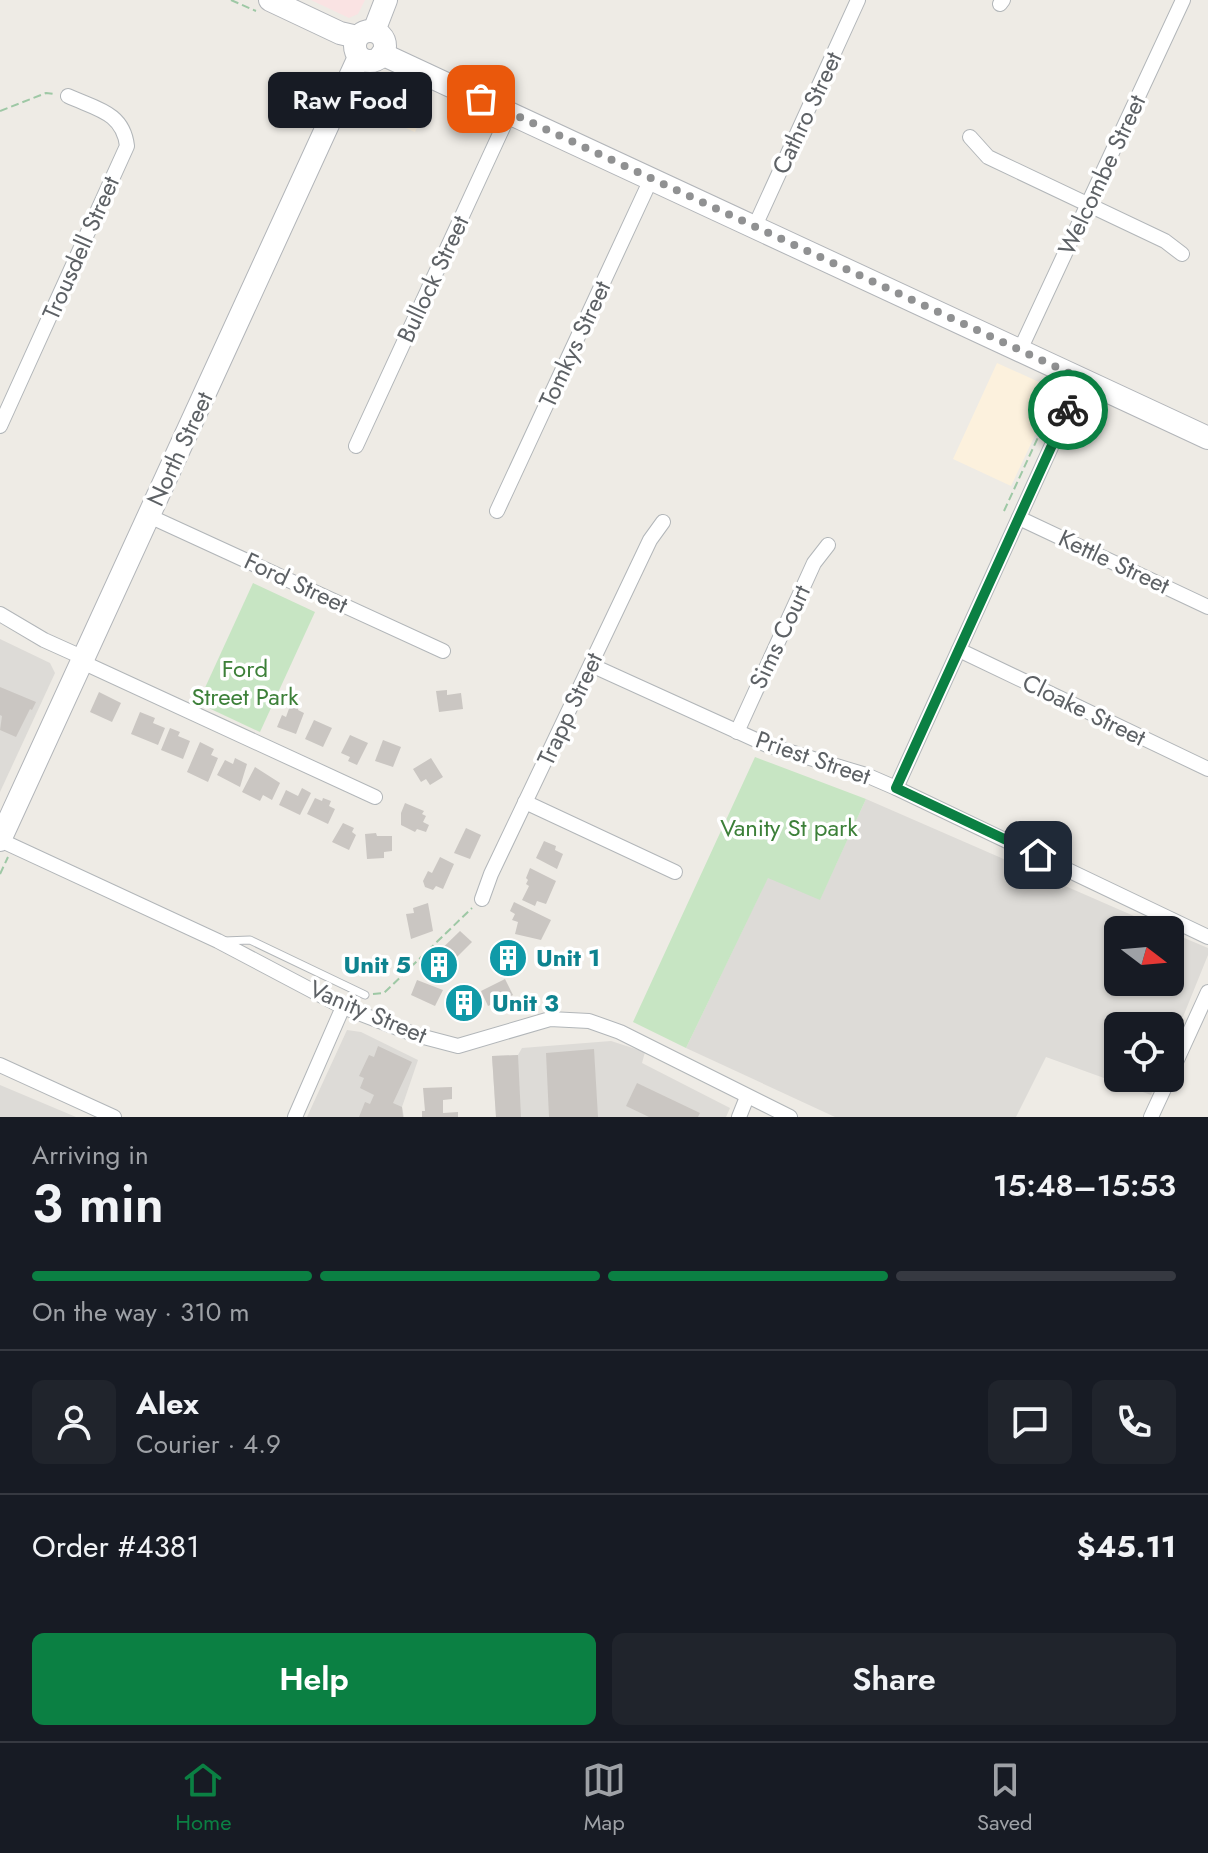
<!DOCTYPE html>
<html lang="en">
<head>
<meta charset="utf-8">
<style>
  :root { --surface:#171b24; --page:#20242c; --text:#f1f3f6; --muted:#9ea1a6; --line:#363941; --accent:#0b8043 }
  body { margin:0; font-family:Jost,sans-serif; background:var(--page); color:var(--text); height:100vh; display:flex; flex-direction:column; font-size:30px; white-space:nowrap }
  * { box-sizing:border-box; margin:0 }
  p { font-size:26px; color:var(--muted) }
  .icon { flex:none; width:44px; height:44px; fill:none; stroke:currentColor; stroke-width:2; stroke-linecap:round; stroke-linejoin:round }
  .map { position:relative; height:1117px; overflow:hidden }
  .details { display:flex; flex-direction:column; background:var(--surface); flex:1 }
  .details>* { flex:none }
  .needle { width:52px; rotate:106deg }
  .buttons { position:absolute; left:1104px; top:916px; display:grid; gap:16px }
  .buttons a { display:grid; place-items:center; width:80px; height:80px; border-radius:12px; background:var(--surface); box-shadow:0 2px 6px #0004; font-size:40px }
  .pin { position:absolute; display:grid; place-items:center; width:68px; height:68px; color:#fff; margin:-34px; border-radius:16px; box-shadow:0 4px 12px #0006 }
  .courier { position:absolute; display:grid; place-items:center; width:80px; height:80px; margin:-40px; border:6px solid #0b8043; border-radius:50%; background:#fff; color:#222; box-shadow:0 2px 10px #0007 }
  .bubble { position:absolute; height:56px; border-radius:12px; background:var(--surface); box-shadow:0 2px 6px #0004; font-size:26px; font-weight:600; line-height:56px; text-align:center }
  .headline em { font-style:normal; font-weight:600 }
  .headline div { display:flex; flex-direction:column-reverse }
  .headline { display:flex; align-items:center; justify-content:space-between; height:136px; padding:0 32px }
  h1 { font-size:52px; font-weight:600; line-height:60px }
  .bar { display:grid; grid-template-columns:repeat(4,1fr); gap:12px 8px; align-content:center; height:96px; padding:0 32px }
  .bar i { height:10px; border-radius:6px; background:var(--line) }
  .bar .current { background:var(--accent) }
  .bar p { grid-column:span 4 }
  .line { display:flex; align-items:center; gap:20px; padding:0 32px; border-top:2px solid var(--line) }
  .line div { flex:1 }
  .round { display:grid; place-items:center; flex:none; width:84px; height:84px; border-radius:12px; background:var(--page) }
  .action { display:flex; gap:16px; margin-top:auto; padding:16px 32px }
  .action a { flex:1; height:92px; border-radius:12px; background:var(--accent); color:#fff; font-size:32px; font-weight:600; line-height:92px; text-align:center }
  .action a+a { background:var(--page); color:var(--text) }
  .menu { display:flex; justify-content:space-around; align-items:center; height:112px; border-top:2px solid var(--line); background:var(--surface); font-size:22px; color:var(--muted) }
  .menu a { display:grid; justify-items:center; gap:4px }
  .menu .current { color:var(--accent) }
  .map>svg:first-child { display:block }
</style>
</head>
<body>
<div class="map">
<svg width="1208" height="1117" viewBox="0 0 1208 1117">
  <rect width="100%" height="100%" fill="#eeebe5"/>
  <g fill="#fcf1dd">
    <path d="M374 74 431 97 415 132 357 107 370 77Z"/>
    <path d="M997 363 1050 387 1053 397 1011 486 953 459Z"/>
  </g>
  <g fill="#dddbd7">
    <path d="M0 639 50 663 55 673 0 792Z"/>
    <path d="M866 799 1166 930H1118V982H1170V932L1208 948V955L1170 1049V1026H1118V1078H1158L1151 1095 1046 1057 1016 1117H835L686 1048 768 877 820 899Z"/>
    <path d="M347 1030 361 1032 418 1060 402 1107 404 1117H307Z"/>
    <path d="M611 1041 645 1052 642 1063 730 1108 726 1117H496L492 1056 518 1055 522 1048Z"/>
    <path d="M0 1085 76 1117H0Z"/>
  </g>
  <path fill="#fae3e3" d="M311 0H365L358 14 349 18Z"/>
  <g fill="#c7e5c3">
    <path d="M253 583 315 612 260 732 198 703Z"/>
    <path d="M755 757 866 799 820 900 768 878 686 1048 633 1022Z"/>
  </g>
  <g fill="#cac6c2">
    <path d="M373 75 399 85 397 88 400 89 394 102 391 100 388 107 364 94Z"/>
    <path d="M418 94 429 99 422 115 411 110Z"/>
    <path d="M0 687 36 702 32 710 30 709 16 737 0 730 2 716 0 715Z"/>
    <path d="M447 690V695L461 693 463 709 439 712 436 691Z"/>
    <path d="M99 692 121 703 112 722 90 712Z"/>
    <path d="M291 703 299 706 298 710 304 713 296 734 277 727 282 715 286 717Z"/>
    <path d="M140 712 155 718 153 723 165 728 158 745 131 734Z"/>
    <path d="M314 720 332 728 323 747 305 739Z"/>
    <path d="M170 728 180 732 178 736 190 741 183 759 161 750Z"/>
    <path d="M350 735 368 743 357 765 348 761 350 757 341 753Z"/>
    <path d="M383 740 401 747 393 767 375 761Z"/>
    <path d="M200 742 214 749 211 755 218 758 208 782 187 772Z"/>
    <path d="M235 758 247 764 240 787 217 775 225 760 233 764Z"/>
    <path d="M431 758 443 777 430 785 426 779 421 782 413 769Z"/>
    <path d="M255 767 280 783 272 800 263 795 260 801 242 792Z"/>
    <path d="M302 788 311 793 300 815 279 805 286 790 298 796Z"/>
    <path d="M315 798 322 801 323 798 331 801 329 806 335 809 328 824 307 814Z"/>
    <path d="M405 803 424 811 422 814 426 816 423 822 429 825 426 832 417 829 415 832 401 825V813Z"/>
    <path d="M343 823 354 828 352 832 356 835 349 850 332 842Z"/>
    <path d="M466 828 481 835 470 859 454 853Z"/>
    <path d="M376 833 377 836H392V851L384 852V858L367 859 365 834Z"/>
    <path d="M544 841 556 846 555 850 563 854 557 869 536 858Z"/>
    <path d="M440 857 454 864 443 889 436 886 433 890 425 887 423 881 428 871 432 873Z"/>
    <path d="M530 868 556 881 546 904 537 901 535 906 522 900 529 886 526 884 528 880 526 878Z"/>
    <path d="M514 902 551 920 541 940 515 934 518 922 512 920 515 914 510 911Z"/>
    <path d="M428 903 433 931 411 939 406 914 414 913 413 908Z"/>
    <path d="M460 931 472 942 435 979 423 967Z"/>
    <path d="M509 941 523 965 506 975 495 950Z"/>
    <path d="M505 979 513 995 488 1006 481 991Z"/>
    <path d="M417 980 443 990 435 1006 411 995Z"/>
    <path d="M450 992 477 994V1011H450Z"/>
    <path d="M378 1046 412 1062 393 1103 402 1107 403 1117H359L365 1102 370 1104 374 1095 360 1088 364 1078 359 1076 369 1055 374 1057Z"/>
    <path d="M594 1049 598 1117H549L546 1053Z"/>
    <path d="M518 1055 521 1117H496L492 1056Z"/>
    <path d="M637 1083 700 1113 698 1117H649L626 1106Z"/>
    <path d="M452 1087V1099L443 1100V1113L458 1112V1117H422V1111H425L423 1088Z"/>
  </g>
  <g fill="none" stroke-linecap="round" stroke-linejoin="round">
    <defs>
      <path id="lane" d="M224 941 250 940 365 995"/>
      <g id="street">
        <path d="M1000 4 1003 0"/>
        <path d="M970 137 988 157 1165 241 1182 254"/>
        <path d="M755 226 858 0"/>
        <path d="M1020 350 1183 0"/>
        <path d="M0 426 127 146C123 112 96 109 68 96"/>
        <path d="M356 446 510 112"/>
        <path d="M497 511 652 177"/>
        <path d="M149 516 443 651"/>
        <path d="M1019 518 1208 607"/>
        <path d="M0 614 44 640 84 658"/>
        <path d="M959 650 1208 769"/>
        <path d="M82 662 375 797"/>
        <path d="M591 665 767 745 866 775 896 788 1208 937"/>
        <path d="M737 732 814 563 828 545"/>
        <path d="M896 788 1082 379"/>
        <path d="M525 802 675 872"/>
        <path d="M0 840 218 941 343 1007 416 1035 458 1046 550 1019 589 1021 620 1032 790 1117"/>
        <path d="M482 899 491 874 650 540 663 522"/>
        <path d="M0 1065 114 1117"/>
        <path d="M1170 1075 1208 992"/>
        <path d="M295 1117 343 1007"/>
        <path d="M739 1117 747 1097"/>
        <path d="M1151 1117 1169 1078"/>
      </g>
      <g id="secondary">
        <path d="M270 0 340 33 357 37"/>
        <path d="M374 31 386 0"/>
        <circle cx="370" cy="46" r="15"/>
        <path d="M382 54 1208 438"/>
        <path d="M0 840 359 57"/>
      </g>
    </defs>
    <use href="#lane" stroke="#b2b6b9" stroke-width="9"/>
    <use href="#street" stroke="#b2b6b9" stroke-width="16"/>
    <use href="#secondary" stroke="#b2b5b9" stroke-width="24"/>
    <g stroke="#9ec8a5" stroke-width="2" stroke-dasharray="8 4" stroke-linecap="butt">
      <path d="M231 0 256 11"/>
      <path d="M0 111 46 93 55 94"/>
      <path d="M1004 511 1058 394 1055 385"/>
      <path d="M0 874 8 857"/>
      <path d="M373 994 384 993 472 908"/>
    </g>
    <use href="#lane" stroke="#fff" stroke-width="7"/>
    <use href="#street" stroke="#fff" stroke-width="14"/>
    <use href="#secondary" stroke="#fff" stroke-width="22"/>
  </g>
  <g fill="none" stroke-linecap="round" stroke-linejoin="round">
    <path stroke="#909192" stroke-width="8" stroke-dasharray="0 14.4" d="M481 99 1082 379 1068 410"/>
    <path stroke="#0b8043" stroke-width="10" d="M1038 855 896 788 1068 410"/>
  </g>
  <defs>
    <symbol id="building-disc" viewBox="-11 -11 22 22"><circle r="9.5" fill="#0f9aa8" stroke="#fff"/><path d="M-4-6H4V6H1V3H-1V6H-4ZM-2.5-4.3h1.7v1.8h-1.7ZM.8-4.3h1.7v1.8H.8ZM-2.5-1h1.7V.8h-1.7ZM.8-1h1.7V.8H.8Z" fill="#fff"/></symbol>
  </defs>
  <g fill-rule="evenodd">
    <use href="#building-disc" x="486" y="936" width="44" height="44"/>
    <use href="#building-disc" x="417" y="943" width="44" height="44"/>
    <use href="#building-disc" x="442" y="981" width="44" height="44"/>
  </g>
  <g text-anchor="middle" stroke-width="7" stroke-linejoin="round" paint-order="stroke">
    <g font-size="24" fill="#5d6165" stroke="#fff">
      <text transform="translate(807 113) rotate(-65)" y="8">Cathro Street</text>
      <text transform="translate(1102 175) rotate(-65)" y="8">Welcombe Street</text>
      <text transform="translate(81 248) rotate(-66)" y="8">Trousdell Street</text>
      <text transform="translate(433 279) rotate(-65)" y="8">Bullock Street</text>
      <text transform="translate(575 344) rotate(-65)" y="8">Tomkys Street</text>
      <text transform="translate(180 449) rotate(-65)" y="8">North Street</text>
      <text transform="translate(1114 562) rotate(25)" y="8">Kettle Street</text>
      <text transform="translate(296 583) rotate(25)" y="8">Ford Street</text>
      <text transform="translate(780 637) rotate(-65)" y="8">Sims Court</text>
      <text transform="translate(570 709) rotate(-65)" y="8">Trapp Street</text>
      <text transform="translate(1084 710) rotate(26)" y="8">Cloake Street</text>
      <text transform="translate(813 758) rotate(19)" y="8">Priest Street</text>
      <text transform="translate(368 1012) rotate(23)" y="8">Vanity Street</text>
    </g>
    <g font-size="24" fill="#3d8039" stroke="#fff">
      <text x="245" y="677">Ford<tspan x="245" dy="28">Street Park</tspan></text>
      <text x="789" y="836">Vanity St park</text>
    </g>
    <g font-size="24" font-weight="bold" fill="#0d838f" stroke="#fff" text-anchor="start">
      <text x="536" y="966">Unit 1</text>
      <text x="411" y="973" text-anchor="end">Unit 5</text>
      <text x="492" y="1011">Unit 3</text>
    </g>
  </g>
</svg>
<div class="buttons">
<a><svg class="needle" viewBox="-14 -14 28 28"><path d="M0-13l5 13h-10z" fill="#e53935"/><path d="M0 13l5-13h-10z" fill="#9ea1a6"/></svg></a>
<a><svg class="icon" aria-label="locate" viewBox="0 0 24 24"><circle cx="12" cy="12" r="6"/><path d="M12 2v4M12 18v4M2 12h4M18 12h4"/></svg></a>
</div>
<div class="pin" style="left:481px;top:99px;background:#ea580c"><svg class="icon" aria-label="bag" viewBox="0 0 24 24"><path d="M5 8h14l-1 12H6zM9 8a3 3 0 0 1 6 0"/></svg></div>
<div class="pin" style="left:1038px;top:855px;background:#1f2937"><svg class="icon" aria-label="home" viewBox="0 0 24 24"><path d="M3 11l9-7 9 7M6 9v11h12V9"/></svg></div>
<div class="courier" style="left:1068px;top:410px"><svg class="icon" aria-label="bike" viewBox="0 0 24 24"><circle cx="6" cy="16" r="4"/><circle cx="18" cy="16" r="4"/><path d="M6 16l4-8h5l3 8M10 8l3 8H6M13 5h3"/></svg></div>
<div class="bubble" style="left:268px;top:72px;width:164px">Raw Food</div>
</div>
<section class="details">
<div class="headline"><div><h1>3 min</h1><p>Arriving in</p></div><em>15:48–15:53</em></div>
<div class="bar"><i class="current"></i><i class="current"></i><i class="current"></i><i></i><p>On the way · 310 m</p></div>
<div class="line" style="height:144px"><a class="round"><svg class="icon" aria-label="person" viewBox="0 0 24 24"><circle cx="12" cy="8" r="4"/><path d="M4 21q1-7 8-7t8 7"/></svg></a><div><b>Alex</b><p>Courier · 4.9</p></div><a class="round"><svg class="icon" aria-label="chat" viewBox="0 0 24 24"><path d="M4 5h16v11H9l-5 4z"/></svg></a><a class="round"><svg class="icon" aria-label="phone" viewBox="0 0 24 24"><path d="M5 4h4l2 5-3 2q2 4 5 5l2-3 5 2v4C11 20 4 13 5 4z"/></svg></a></div>
<div class="line" style="height:104px"><div>Order #4381</div><b>$45.11</b></div>
<div class="action"><a>Help</a><a>Share</a></div>
</section>
<nav class="menu">
<a class="current"><svg class="icon" aria-label="home" viewBox="0 0 24 24"><path d="M3 11l9-7 9 7M6 9v11h12V9"/></svg>Home</a>
<a><svg class="icon" aria-label="map" viewBox="0 0 24 24"><path d="M3 6l6-2 6 2 6-2v14l-6 2-6-2-6 2zM9 4v14M15 6v14"/></svg>Map</a>
<a><svg class="icon" aria-label="saved" viewBox="0 0 24 24"><path d="M7 4h10v16l-5-4-5 4z"/></svg>Saved</a>
</nav>
</body>
</html>
